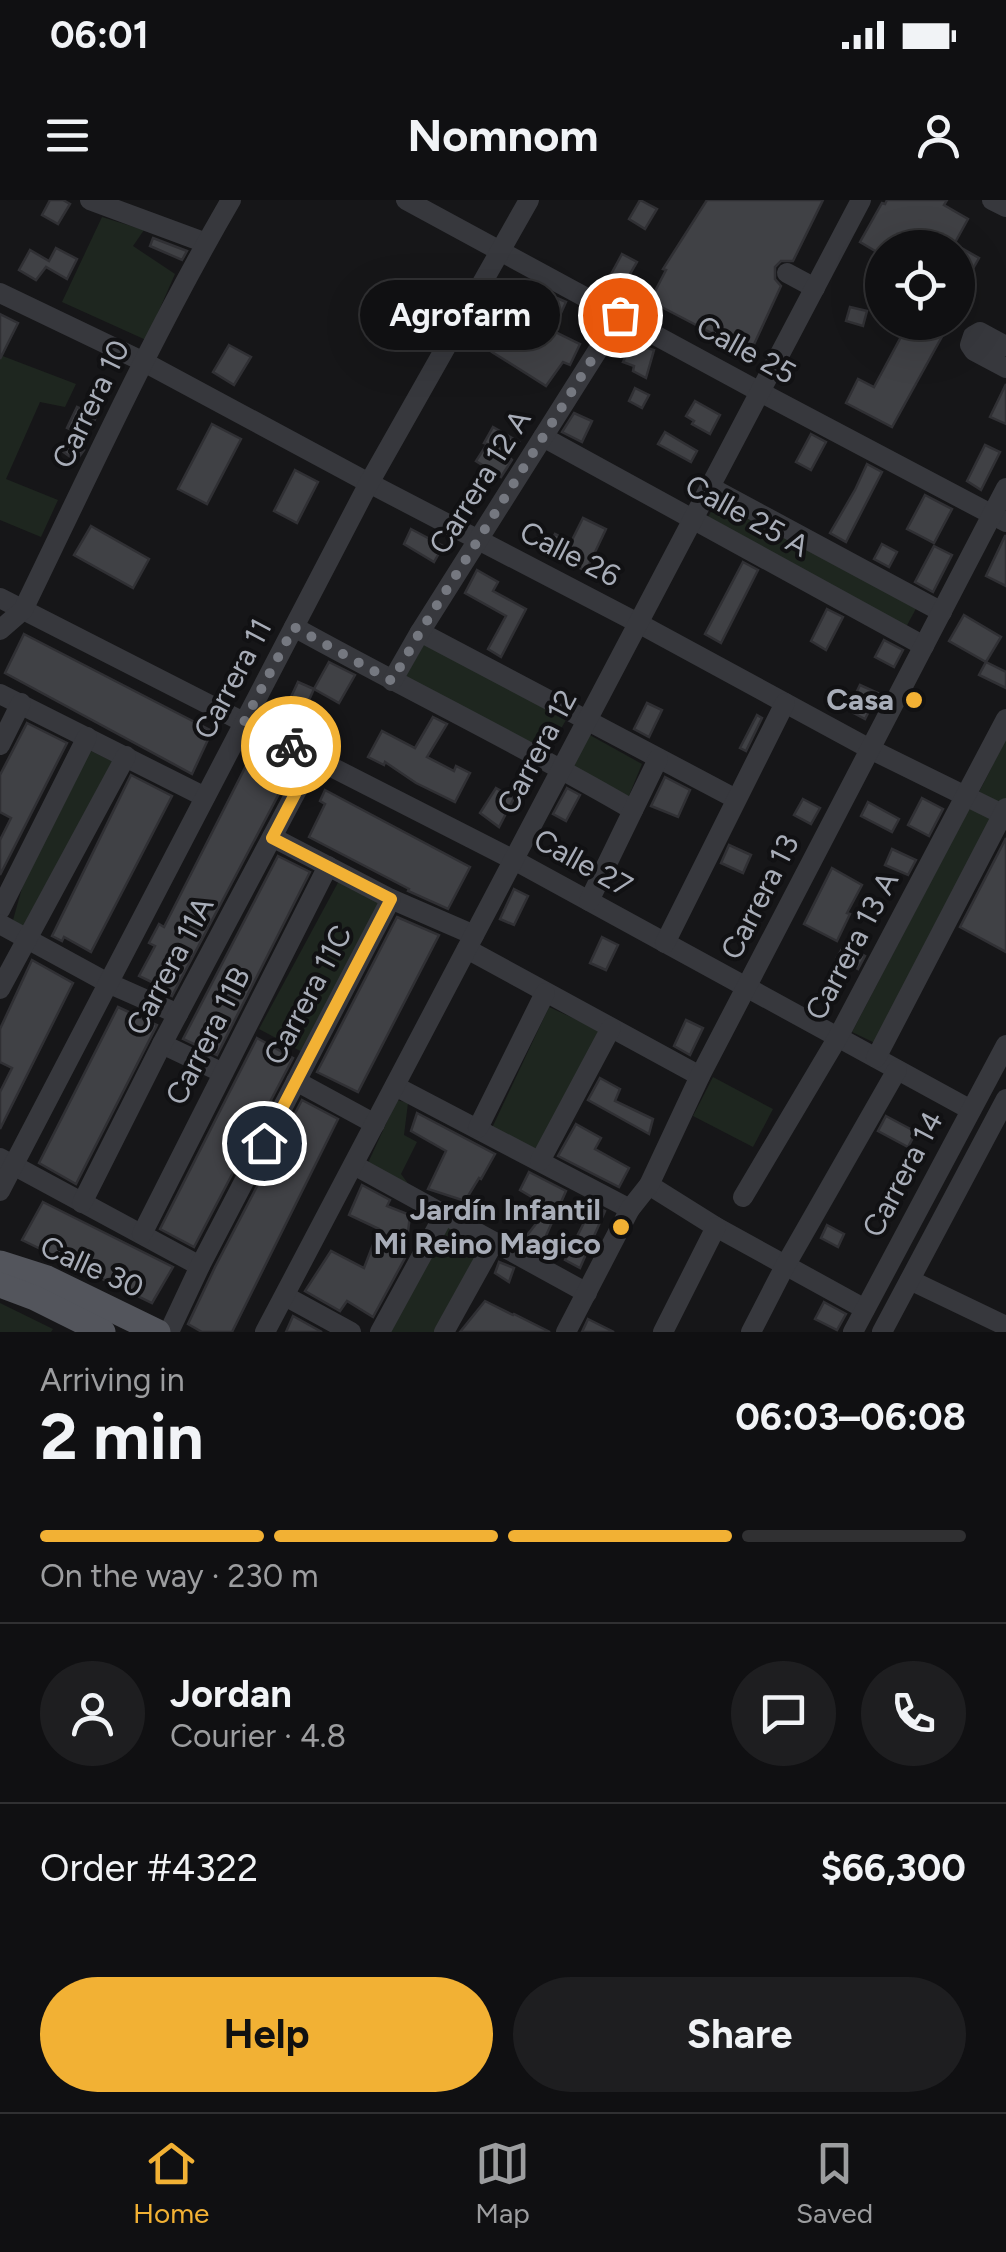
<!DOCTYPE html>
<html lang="en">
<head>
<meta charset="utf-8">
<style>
  :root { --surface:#101012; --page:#1e1e20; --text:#f1f3f6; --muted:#9c9d9f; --line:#303032; --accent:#f2b134 }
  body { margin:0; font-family:Figtree,sans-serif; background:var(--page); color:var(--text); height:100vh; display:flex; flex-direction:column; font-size:38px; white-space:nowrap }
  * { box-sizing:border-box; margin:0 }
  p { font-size:32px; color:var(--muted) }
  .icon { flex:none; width:55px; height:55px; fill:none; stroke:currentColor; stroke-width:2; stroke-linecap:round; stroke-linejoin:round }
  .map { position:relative; height:1132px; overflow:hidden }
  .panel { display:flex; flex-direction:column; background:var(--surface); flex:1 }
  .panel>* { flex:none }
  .fabs { position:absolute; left:865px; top:30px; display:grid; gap:20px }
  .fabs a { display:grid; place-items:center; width:110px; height:110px; border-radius:50%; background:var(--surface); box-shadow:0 10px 40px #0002,0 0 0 2px var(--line); font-size:50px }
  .pin { position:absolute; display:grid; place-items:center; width:85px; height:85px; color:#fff; margin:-42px; border:5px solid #fff; border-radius:50%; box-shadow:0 2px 10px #0007 }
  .courier { position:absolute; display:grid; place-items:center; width:100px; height:100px; margin:-50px; border:8px solid #f2b134; border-radius:50%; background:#fff; color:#222; box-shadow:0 2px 12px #0007 }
  .bubble { position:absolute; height:70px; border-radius:35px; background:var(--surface); box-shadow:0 10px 40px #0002,0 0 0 2px var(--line); font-size:32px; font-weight:700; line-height:70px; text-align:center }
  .summary em { font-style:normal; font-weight:700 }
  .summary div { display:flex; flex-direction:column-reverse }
  .summary { display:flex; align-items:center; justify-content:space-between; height:170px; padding:0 40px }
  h1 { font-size:65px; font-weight:700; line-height:75px }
  .bar { display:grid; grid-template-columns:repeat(4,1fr); gap:15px 10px; align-content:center; height:120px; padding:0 40px }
  .bar i { height:12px; border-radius:8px; background:var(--line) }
  .bar .current { background:var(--accent) }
  .bar p { grid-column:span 4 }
  .line { display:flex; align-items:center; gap:25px; padding:0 40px; border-top:2px solid var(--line) }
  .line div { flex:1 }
  .round { display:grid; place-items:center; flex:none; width:105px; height:105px; border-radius:52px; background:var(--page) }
  .action { display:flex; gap:20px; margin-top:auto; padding:20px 40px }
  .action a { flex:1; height:115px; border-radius:60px; background:var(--accent); color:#111; font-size:40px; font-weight:700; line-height:115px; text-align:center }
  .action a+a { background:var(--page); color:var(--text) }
  .status { display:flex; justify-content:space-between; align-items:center; height:70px; padding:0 50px; background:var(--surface); direction:ltr }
  .status svg { height:28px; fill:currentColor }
  header { display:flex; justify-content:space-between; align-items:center; height:130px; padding:0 40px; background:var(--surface); font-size:45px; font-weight:700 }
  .menu { display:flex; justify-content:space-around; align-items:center; height:140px; border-top:2px solid var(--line); background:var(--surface); font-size:28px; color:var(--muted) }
  .menu a { display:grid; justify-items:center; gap:5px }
  .menu .current { color:var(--accent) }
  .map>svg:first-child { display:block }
</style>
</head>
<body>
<div class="status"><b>06:01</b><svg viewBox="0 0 49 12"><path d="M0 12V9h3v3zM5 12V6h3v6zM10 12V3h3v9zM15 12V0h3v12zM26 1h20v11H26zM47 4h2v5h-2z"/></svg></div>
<header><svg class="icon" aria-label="menu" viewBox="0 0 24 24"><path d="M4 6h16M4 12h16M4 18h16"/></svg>Nomnom<svg class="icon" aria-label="person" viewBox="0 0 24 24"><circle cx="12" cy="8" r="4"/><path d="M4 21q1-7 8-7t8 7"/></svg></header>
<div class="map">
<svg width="1006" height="1132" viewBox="0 0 1006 1132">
  <rect width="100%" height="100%" fill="#161618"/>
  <g fill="#1e261f">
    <path d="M102 17 144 30 133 46 175 74 146 140 62 102Z"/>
    <path d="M0 155 76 184 65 207 40 202 6 279 58 300 41 337 0 320Z"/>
    <path d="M718 298 918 405 905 429 706 321Z"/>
    <path d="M425 443 566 520 547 553 404 479Z"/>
    <path d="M588 534 642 564 628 598 573 566Z"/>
    <path d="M1006 539V601L1002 608 977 596Z"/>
    <path d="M87 549 116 563 28 729 13 720 22 688Z"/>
    <path d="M970 607 994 619 877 844 852 832Z"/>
    <path d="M341 677 385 698 304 853 259 829Z"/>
    <path d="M549 807 599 830 540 953 491 930Z"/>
    <path d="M713 877 773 909 753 947 693 916Z"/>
    <path d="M397 900 408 903 404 935 417 942 401 974 412 989 367 965Z"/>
    <path d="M446 1019 490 1042 441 1132H383Z"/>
    <path d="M0 1103 53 1129 51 1132H0Z"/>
  </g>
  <g fill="#404145" stroke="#303034" stroke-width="2.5">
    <path d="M50 0H63L70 4 58 24 42 15Z"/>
    <path d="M640 0 657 9 645 29 629 19Z"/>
    <path d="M707 0H823L793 61H781L775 67V79L781 86 750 153 650 101 666 70 663 69Z"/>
    <path d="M887 0H947L944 5 968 19 952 48H882V55L860 42 882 3 885 4Z"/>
    <path d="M153 38 187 51 182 60 150 46Z"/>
    <path d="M958 46 979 58 958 95Z"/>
    <path d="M56 48 77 59 67 79 46 67 36 80 19 70 30 50 49 61Z"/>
    <path d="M622 54 637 62 623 86 609 78Z"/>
    <path d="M550 95 566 102 553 131 580 144 570 165 563 162 546 186 492 152 504 133 528 148Z"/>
    <path d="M850 107 867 111 863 126 846 121Z"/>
    <path d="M0 114 18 123 0 159Z"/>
    <path d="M909 122H950L892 227 846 203 858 179 874 187Z"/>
    <path d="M632 143 654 150 646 178 633 171 634 166 623 162Z"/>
    <path d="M229 145 251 157 234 185 213 172Z"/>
    <path d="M1006 184V224L990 217Z"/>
    <path d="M635 188 649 195 642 208 629 201Z"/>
    <path d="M695 201 720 215 710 234 692 224 694 221 686 216Z"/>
    <path d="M77 207 90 213 94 208 99 211 81 248 84 250 76 261 62 251 76 232 67 228Z"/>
    <path d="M574 213 592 221 582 242 562 232Z"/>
    <path d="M212 224 241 239 207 304 178 289Z"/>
    <path d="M493 227 519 242 510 258 512 260 501 277 476 261 487 244 484 243Z"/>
    <path d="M665 232 697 251 691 262 658 244Z"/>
    <path d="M811 234 826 242 811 270 796 262Z"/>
    <path d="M985 245 1000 252 981 290 967 281Z"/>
    <path d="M867 264 882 272 846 342 830 333 855 290Z"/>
    <path d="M295 270 318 282 297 323 274 311Z"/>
    <path d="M925 295 952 309 934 343 907 329Z"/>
    <path d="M583 318 606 329 586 371 546 351 555 334 571 342Z"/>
    <path d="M91 326 149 359 133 388 74 355Z"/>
    <path d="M411 329 443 346 434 362 404 344Z"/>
    <path d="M1005 336H1006V386L986 376Z"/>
    <path d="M882 344 897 352 889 367 874 359Z"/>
    <path d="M934 346 952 355 933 392 915 382Z"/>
    <path d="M743 362 758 370 721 443 705 434Z"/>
    <path d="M477 370 498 382 493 391 526 409 501 457 488 449 506 416 465 393Z"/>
    <path d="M827 409 843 417 826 450 811 441Z"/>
    <path d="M964 415 1001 437 986 462 949 441Z"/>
    <path d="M24 434 212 531 192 574 5 473Z"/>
    <path d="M884 440 903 450 894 467 875 457Z"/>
    <path d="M329 462 355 475 339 503 314 489Z"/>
    <path d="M986 462 1006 472V488L979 475Z"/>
    <path d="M298 482 314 489 300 520 284 512Z"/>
    <path d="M860 485 878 493 865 519 848 510Z"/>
    <path d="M647 503 662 510 649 537 634 529Z"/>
    <path d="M757 515 762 518 746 551 740 548Z"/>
    <path d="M433 517 447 524 427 557 454 571 456 566 470 573 455 602 416 583 385 562 384 565 368 557 382 531 415 548Z"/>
    <path d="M27 523 67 543 0 675V640L11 618 0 612V575Z"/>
    <path d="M254 550 291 571 172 796 162 791 164 788 139 776 155 746 149 743 159 724 164 727Z"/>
    <path d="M131 575 172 596 91 752 64 737 62 741 52 736Z"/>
    <path d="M665 577 690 590 678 617 651 606Z"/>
    <path d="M496 588 514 598 499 627 480 613Z"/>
    <path d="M567 588 580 595 566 621 553 614Z"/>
    <path d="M325 590 470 667 448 709 408 691 409 689 309 637 325 604 320 601Z"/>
    <path d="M922 598 943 609 929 636 908 625Z"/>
    <path d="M803 599 820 608 811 624 794 615Z"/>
    <path d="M868 602 899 619 892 632 861 616Z"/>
    <path d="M1006 638V752L960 727Z"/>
    <path d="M729 645 751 655 743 673 721 663Z"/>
    <path d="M892 649 916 660 908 675 885 665Z"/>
    <path d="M278 656 310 672 217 855 183 839Z"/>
    <path d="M832 668 862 685 847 713 850 714 837 741 804 724Z"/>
    <path d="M514 689 528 696 514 725 500 719Z"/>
    <path d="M397 717 439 735 358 892 317 872Z"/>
    <path d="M602 737 618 745 606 770 590 763Z"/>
    <path d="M845 744 865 756 858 769 837 757Z"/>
    <path d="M32 760 73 783 0 929V892L12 868 0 862V829Z"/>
    <path d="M118 807 157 825 76 984 39 963Z"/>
    <path d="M686 820 703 828 690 855 674 846Z"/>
    <path d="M257 838 293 858 194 1047 160 1029Z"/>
    <path d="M600 878 620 889 615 901 653 919 649 934 588 900Z"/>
    <path d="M302 900 338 919 232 1132H202L188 1124 215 1067Z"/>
    <path d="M417 913 495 954 481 979 479 978 465 1001 428 989 446 951 411 931Z"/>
    <path d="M886 916 916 932 908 947 878 931Z"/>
    <path d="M576 924 601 938 595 949 629 968 619 987 558 956Z"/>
    <path d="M529 972 566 991 541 1047 524 1039 539 1020 545 1005 520 990Z"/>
    <path d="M362 985 390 1000 387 1006 410 1015 405 1058 373 1117 347 1101 340 1111 305 1091 331 1051 364 1068 379 1029 349 1015Z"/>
    <path d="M43 1002 173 1067 152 1103 22 1040Z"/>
    <path d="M593 1005 605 1011 580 1068 565 1060Z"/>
    <path d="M827 1025 844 1034 838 1047 821 1038Z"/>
    <path d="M499 1062 514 1068 509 1082 495 1073Z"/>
    <path d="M485 1101 513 1115 514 1114 550 1132H460Z"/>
    <path d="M824 1102 846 1114 837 1130 815 1119Z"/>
    <path d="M293 1116 322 1132H286Z"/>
    <path d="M588 1119 614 1132H582Z"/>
  </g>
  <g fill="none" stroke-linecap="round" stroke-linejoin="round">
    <g stroke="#37383d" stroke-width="20">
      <path d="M90 0 206 43"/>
      <path d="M406 0 760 192 1006 322"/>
      <path d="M992 0 1006 7"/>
      <path d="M787 73 815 88"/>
      <path d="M0 93 144 162 369 283 638 423 870 549 1006 616"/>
      <path d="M1006 146 980 132 973 136 970 145 974 151 1006 168"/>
      <path d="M543 237 924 446"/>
      <path d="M710 287 942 412"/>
      <path d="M0 398 514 660 971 910"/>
      <path d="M294 427C406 489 522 545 633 610"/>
      <path d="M0 430 23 410C90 272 154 132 231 0"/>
      <path d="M420 432 736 599"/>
      <path d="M392 481 420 432 620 115"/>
      <path d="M0 494 205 597"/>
      <path d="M0 545 21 503"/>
      <path d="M272 637 391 699 474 735"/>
      <path d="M589 701 658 559"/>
      <path d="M0 710 87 537"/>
      <path d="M0 724 108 783 178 814"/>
      <path d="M665 743 785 503"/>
      <path d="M467 749 700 876"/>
      <path d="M0 789 126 556"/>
      <path d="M162 844 223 873"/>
      <path d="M876 858 1006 608"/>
      <path d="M296 881 375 924"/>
      <path d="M395 886 630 1009"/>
      <path d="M478 928 545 793"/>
      <path d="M0 958 200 1066"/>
      <path d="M540 961 611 828"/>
      <path d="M354 965 587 1093"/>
      <path d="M649 985 716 1027 865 1109"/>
      <path d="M0 991 369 283 529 0"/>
      <path d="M743 997 838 837 1006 519"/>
      <path d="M82 1003 162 844 314 558"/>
      <path d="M142 1034 328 666"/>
      <path d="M910 1080 1006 1126"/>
      <path d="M285 1096 351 1132"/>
      <path d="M169 1132 200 1066 391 699"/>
      <path d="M265 1132 861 0"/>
      <path d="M380 1132 444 1015"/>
      <path d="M444 1132 494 1042"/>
      <path d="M566 1132 630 1009 649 985 700 876 1006 288"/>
      <path d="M663 1132 716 1027"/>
      <path d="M751 1132 785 1066 897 870"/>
      <path d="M853 1132 1006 845"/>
      <path d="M882 1132 1006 899"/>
    </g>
    <g stroke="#53555c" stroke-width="25">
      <path d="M0 1063 47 1078 158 1132"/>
      <path d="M0 1085 35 1098 103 1132"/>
    </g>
  </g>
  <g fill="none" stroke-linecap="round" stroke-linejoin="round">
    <path stroke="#757880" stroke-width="10" stroke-dasharray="0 18" d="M291 546 244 522 294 427 392 481 420 432 620 115"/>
    <path stroke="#f2b134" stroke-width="12" d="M264 943 391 699 272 638 314 558 291 546"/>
  </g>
  <g fill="#f2b134" stroke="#111113" stroke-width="4">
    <circle cx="914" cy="500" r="10"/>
    <circle cx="621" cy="1027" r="10"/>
  </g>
  <g text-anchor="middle" stroke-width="8" stroke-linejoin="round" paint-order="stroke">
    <g font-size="30" fill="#a8adb8" stroke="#111113">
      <text transform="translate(746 150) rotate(29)" y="10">Calle 25</text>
      <text transform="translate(91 204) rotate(-64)" y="10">Carrera 10</text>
      <text transform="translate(480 282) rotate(-58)" y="10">Carrera 12 A</text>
      <text transform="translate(747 316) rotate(29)" y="10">Calle 25 A</text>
      <text transform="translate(570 354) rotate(27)" y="10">Calle 26</text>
      <text transform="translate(233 479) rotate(-62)" y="10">Carrera 11</text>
      <text transform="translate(537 552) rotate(-62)" y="10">Carrera 12</text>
      <text transform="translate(583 663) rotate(29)" y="10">Calle 27</text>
      <text transform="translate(760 697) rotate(-63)" y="10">Carrera 13</text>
      <text transform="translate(852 746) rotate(-62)" y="10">Carrera 13 A</text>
      <text transform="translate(170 766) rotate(-62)" y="10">Carrera 11A</text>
      <text transform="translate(308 795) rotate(-62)" y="10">Carrera 11C</text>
      <text transform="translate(208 836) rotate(-63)" y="10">Carrera 11B</text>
      <text transform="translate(903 974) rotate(-62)" y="10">Carrera 14</text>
      <text transform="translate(92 1067) rotate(24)" y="10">Calle 30</text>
    </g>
    <g font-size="30" font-weight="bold" fill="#a8adb8" stroke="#111113" text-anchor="end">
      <text x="894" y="510">Casa</text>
      <text x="601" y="1020">Jardín Infantil<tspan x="601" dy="34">Mi Reino Magico</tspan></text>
    </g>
  </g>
</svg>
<div class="fabs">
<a><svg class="icon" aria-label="locate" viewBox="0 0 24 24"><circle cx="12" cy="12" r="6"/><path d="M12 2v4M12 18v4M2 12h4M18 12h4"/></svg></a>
</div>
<div class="pin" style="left:620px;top:115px;background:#ea580c"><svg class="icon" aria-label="bag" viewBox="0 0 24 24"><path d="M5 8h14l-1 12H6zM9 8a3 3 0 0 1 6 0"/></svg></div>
<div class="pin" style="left:264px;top:943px;background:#1f2937"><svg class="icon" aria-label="home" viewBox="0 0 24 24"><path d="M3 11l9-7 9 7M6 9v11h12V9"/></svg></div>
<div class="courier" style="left:291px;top:546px"><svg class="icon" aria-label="bike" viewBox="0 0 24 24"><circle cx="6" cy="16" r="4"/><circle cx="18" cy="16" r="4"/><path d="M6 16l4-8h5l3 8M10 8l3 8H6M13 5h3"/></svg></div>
<div class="bubble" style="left:360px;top:80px;width:200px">Agrofarm</div>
</div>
<section class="panel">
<div class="summary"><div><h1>2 min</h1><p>Arriving in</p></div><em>06:03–06:08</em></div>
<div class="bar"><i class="current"></i><i class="current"></i><i class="current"></i><i></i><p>On the way · 230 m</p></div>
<div class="line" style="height:180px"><a class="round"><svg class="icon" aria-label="person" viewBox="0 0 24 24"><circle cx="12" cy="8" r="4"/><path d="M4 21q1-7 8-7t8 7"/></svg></a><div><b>Jordan</b><p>Courier · 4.8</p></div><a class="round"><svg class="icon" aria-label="chat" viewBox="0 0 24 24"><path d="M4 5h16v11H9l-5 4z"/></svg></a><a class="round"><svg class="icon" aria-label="phone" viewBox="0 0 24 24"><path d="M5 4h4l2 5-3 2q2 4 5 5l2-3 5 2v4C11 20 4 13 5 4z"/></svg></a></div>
<div class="line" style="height:130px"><div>Order #4322</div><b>$66,300</b></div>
<div class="action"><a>Help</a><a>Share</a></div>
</section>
<nav class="menu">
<a class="current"><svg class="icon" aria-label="home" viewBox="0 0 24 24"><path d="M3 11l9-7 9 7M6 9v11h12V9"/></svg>Home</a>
<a><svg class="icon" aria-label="map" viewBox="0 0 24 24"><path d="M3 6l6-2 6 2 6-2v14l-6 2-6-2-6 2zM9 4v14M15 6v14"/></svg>Map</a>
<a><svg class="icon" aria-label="saved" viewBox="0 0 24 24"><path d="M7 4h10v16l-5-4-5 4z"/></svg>Saved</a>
</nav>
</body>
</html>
